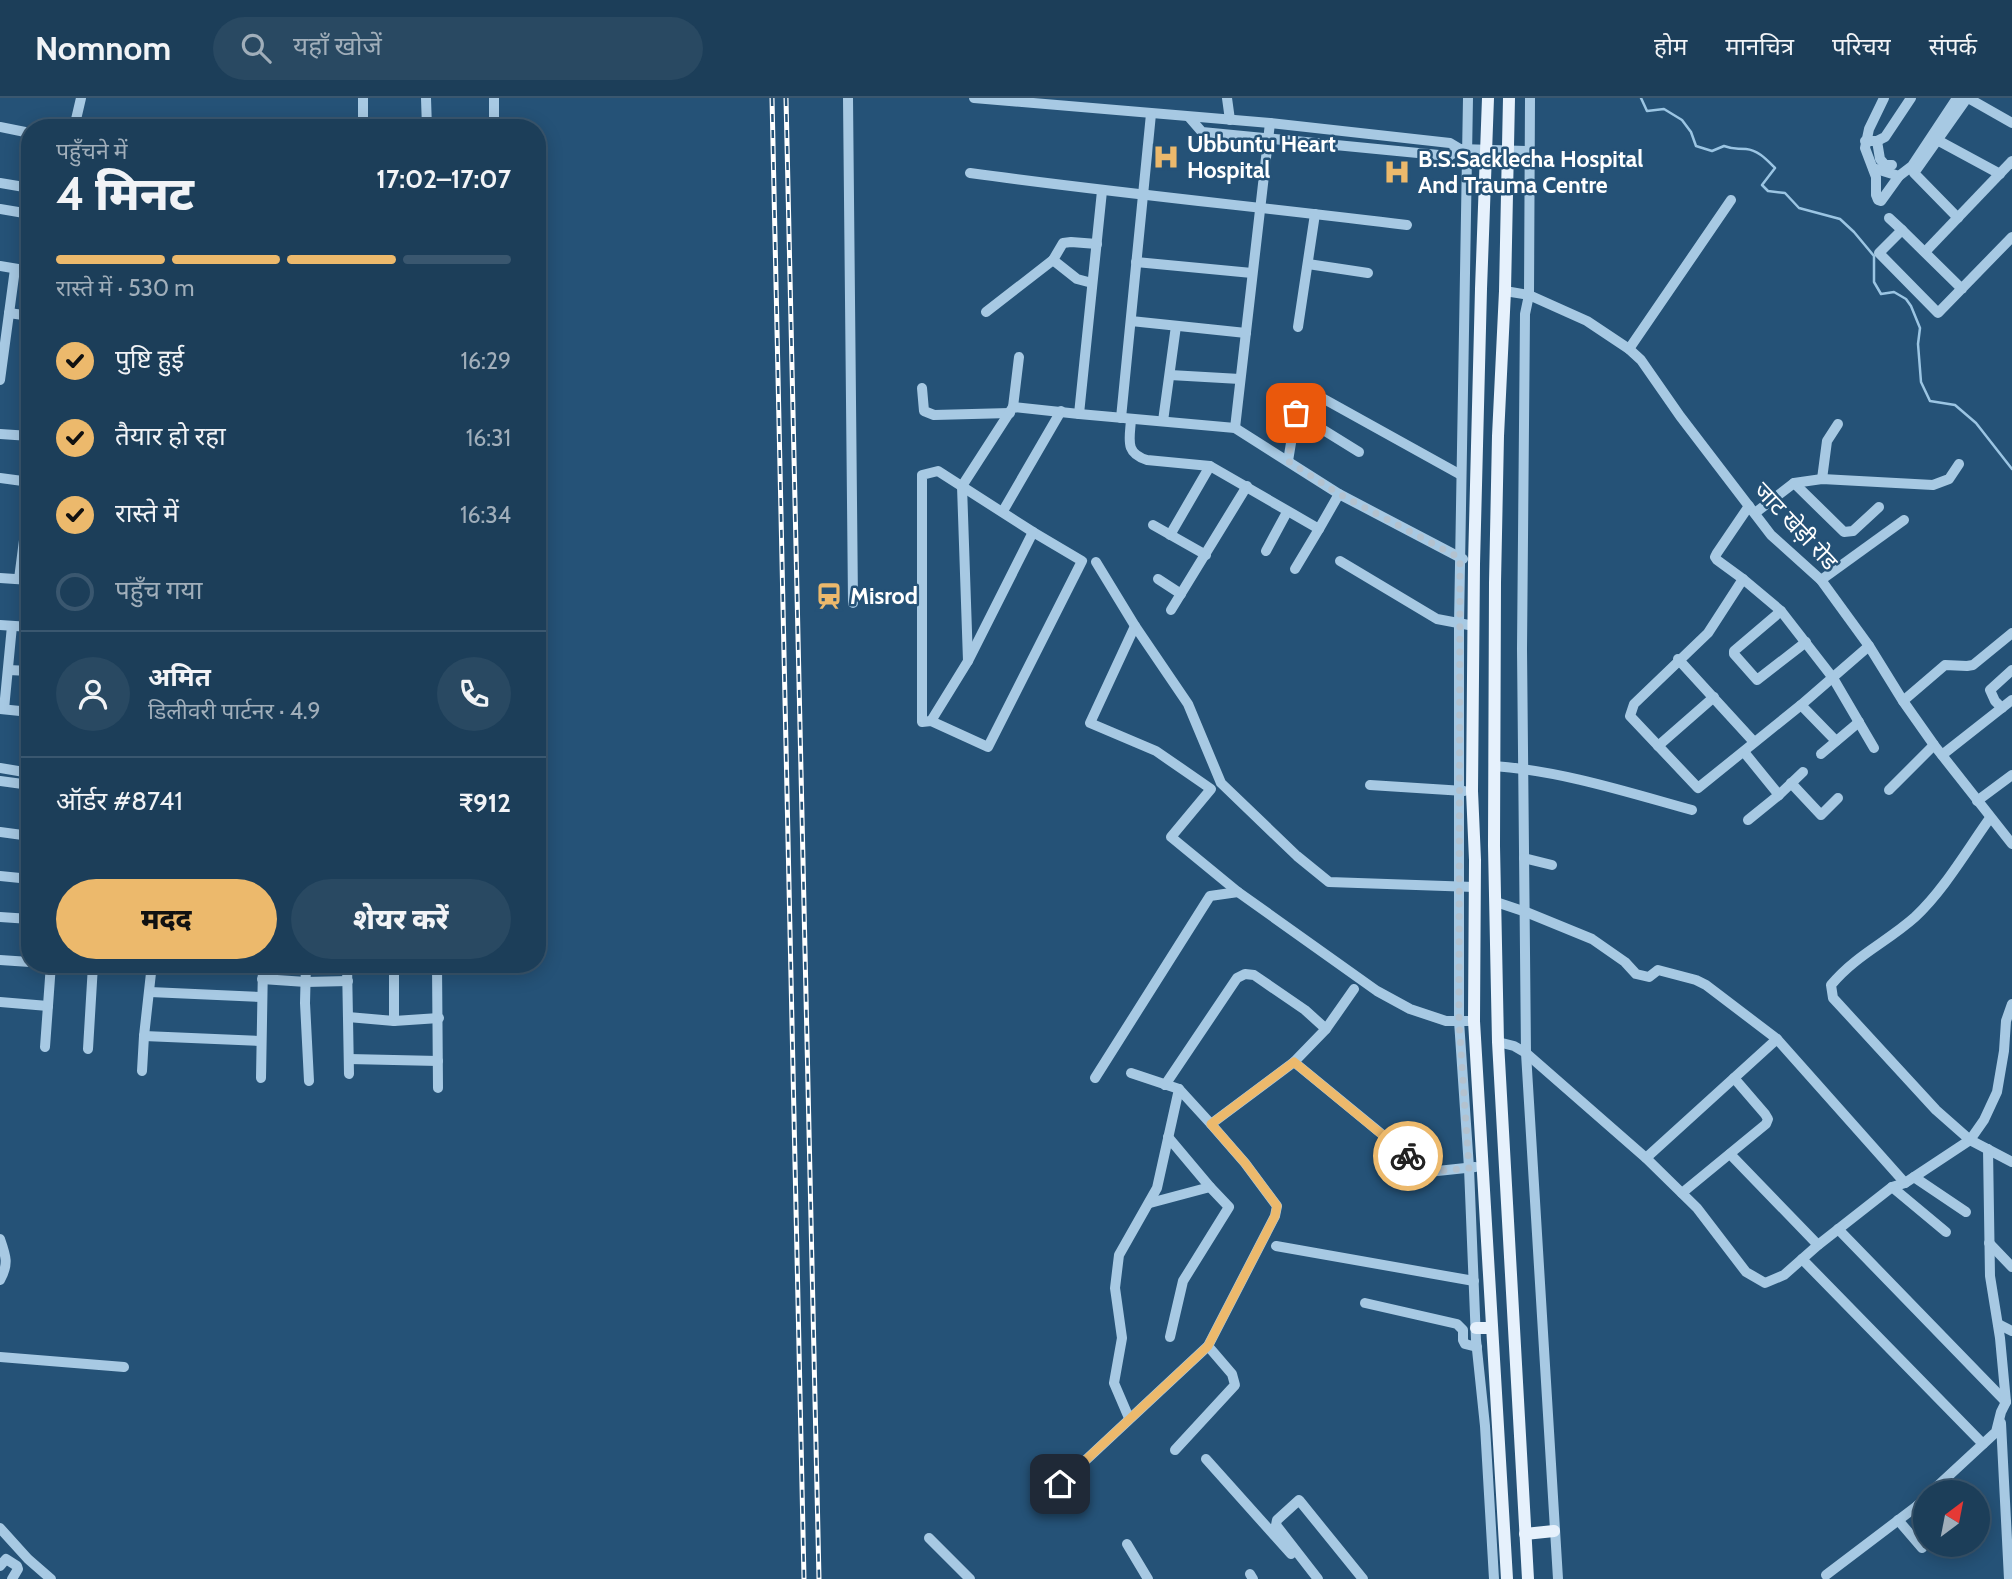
<!DOCTYPE html>
<html lang="hi">
<head>
<meta charset="utf-8">
<style>
  :root { --surface:#1c3e59; --page:#294962; --text:#f1f3f6; --muted:#a0aeba; --line:#3a576f; --accent:#ecb96c }
  body { margin:0; font-family:Cabin,"Noto Sans Devanagari",sans-serif; background:var(--page); color:var(--text); height:100vh; display:flex; flex-direction:column; font-size:26px; white-space:nowrap }
  * { box-sizing:border-box; margin:0 }
  p { font-size:23px; color:var(--muted) }
  .icon { flex:none; width:38px; height:38px; fill:none; stroke:currentColor; stroke-width:2; stroke-linecap:round; stroke-linejoin:round }
  .map { position:relative; flex:1; overflow:hidden }
  .side { position:absolute; left:21px; top:21px; width:525px; height:854px; display:flex; flex-direction:column; background:var(--surface); border-radius:28px; box-shadow:0 4px 18px #0003,0 0 0 2px var(--line) }
  .side>* { flex:none }
  .needle { width:46px; rotate:32deg }
  .buttons { position:absolute; left:1913px; top:1382px; display:grid; gap:14px }
  .buttons a { display:grid; place-items:center; width:77px; height:77px; border-radius:50%; background:var(--surface); box-shadow:0 4px 18px #0003,0 0 0 2px var(--line); font-size:35px }
  .pin { position:absolute; display:grid; place-items:center; width:60px; height:60px; color:#fff; margin:-30px; border-radius:14px; box-shadow:0 4px 10px #0006 }
  .courier { position:absolute; display:grid; place-items:center; width:70px; height:70px; margin:-35px; border:5px solid #ecb96c; border-radius:50%; background:#fff; color:#222; box-shadow:0 2px 9px #0007 }
  .overview em { font-style:normal; font-weight:800 }
  .overview div { display:flex; flex-direction:column-reverse }
  .overview { display:flex; align-items:center; justify-content:space-between; height:119px; padding:0 35px }
  h1 { font-size:46px; font-weight:800; line-height:52px }
  .bar { display:grid; grid-template-columns:repeat(4,1fr); gap:10px 7px; align-content:center; height:84px; padding:0 35px }
  .bar i { height:9px; border-radius:5px; background:var(--line) }
  .bar .selected { background:var(--accent) }
  .bar p { grid-column:span 4 }
  .line { display:flex; align-items:center; gap:18px; padding:0 35px; border-top:2px solid var(--line) }
  .line div { flex:1 }
  .round { display:grid; place-items:center; flex:none; width:74px; height:74px; border-radius:37px; background:var(--page) }
  ol { padding:0 35px; list-style:none }
  li { display:flex; align-items:center; gap:21px; height:77px }
  li p { margin-inline-start:auto }
  li .icon { padding:7px; border-radius:50%; background:var(--accent); color:#111; stroke-width:4 }
  li:last-child { color:var(--muted) }
  li i { width:38px; height:38px; border:4px solid var(--line); border-radius:50% }
  .cta { display:flex; gap:14px; margin-top:auto; padding:14px 35px }
  .cta a { flex:1; height:80px; border-radius:42px; background:var(--accent); color:#111; font-size:28px; font-weight:800; line-height:80px; text-align:center }
  .cta a+a { background:var(--page); color:var(--text) }
  header { display:flex; align-items:center; gap:42px; box-sizing:border-box; height:98px; padding:0 35px; background:var(--surface); border-bottom:2px solid var(--line) }
  header strong { font-size:33px }
  nav { display:flex; gap:38px; margin-inline-start:auto; font-size:24px }
  .search { width:490px; height:63px; background:var(--page); display:flex; align-items:center; gap:18px; box-sizing:border-box; padding:0 24px; border-radius:38px; color:var(--muted); font-size:26px }
  .map>svg:first-child { display:block }
</style>
</head>
<body>
<header>
<strong>Nomnom</strong>
<div class="search"><svg class="icon" aria-label="search" viewBox="0 0 24 24"><circle cx="10" cy="10" r="6"/><path d="M15 15l6 6"/></svg>यहाँ खोजें</div>
<nav><a>होम</a><a>मानचित्र</a><a>परिचय</a><a>संपर्क</a></nav>
</header>
<div class="map">
<svg width="2012" height="1481" viewBox="0 0 2012 1481">
  <rect width="100%" height="100%" fill="#255277"/>
  <g fill="none" stroke-linecap="round" stroke-linejoin="round">
    <path stroke="#9bc5e3" stroke-width="2.5" d="M1641 0 1647 13 1664 11 1682 22 1691 34 1696 48 1712 53 1724 48C1735 52 1736 50 1746 51 1758 52 1767 62 1775 70L1762 87 1768 93 1785 95 1799 110 1840 121 1854 134 1874 158V184L1881 196 1894 194 1906 201 1911 208 1920 230 1918 246 1921 284 1930 303 1955 307 1976 325 2012 371"/>
    <g stroke="#a7c9e3" stroke-width="10">
      <path d="M363 0V30"/>
      <path d="M426 0 427 30"/>
      <path d="M848 0 853 505"/>
      <path d="M974 0 1270 25 1450 45 1460 51 1529 53"/>
      <path d="M1227 0 1230 22"/>
      <path d="M1468 0 1459 526V923L1469 1070 1476 1242 1485 1328 1494 1481"/>
      <path d="M1530 0 1529 197 1525 216 1522 551 1526 955 1558 1481"/>
      <path d="M1884 0 1869 31 1865 50 1876 79V97L1878 102 1881 103 1899 78 1912 68 1957 0"/>
      <path d="M1968 0 2012 25"/>
      <path d="M1189 19 1202 34 1449 58 1460 51"/>
      <path d="M0 29 30 35"/>
      <path d="M74 30 81 0"/>
      <path d="M494 30V0"/>
      <path d="M1865 43H1877L1885 39 1911 0"/>
      <path d="M1877 43 1880 61 1885 67H1892"/>
      <path d="M1939 43 2000 76"/>
      <path d="M1873 70 1899 78"/>
      <path d="M970 75C1115 95 1261 109 1407 127"/>
      <path d="M0 85 30 90"/>
      <path d="M0 111 30 116"/>
      <path d="M1889 120 1902 132"/>
      <path d="M1958 120 1914 75 1967 0"/>
      <path d="M1925 154 2012 63"/>
      <path d="M1136 164 1252 175"/>
      <path d="M1308 166 1368 175"/>
      <path d="M0 168 30 173"/>
      <path d="M1092 185 1077 181 1053 162 1063 145 1071 144 1097 146"/>
      <path d="M1962 191 1902 132 1879 155 1938 215 2012 139"/>
      <path d="M1505 193 1529 197 1587 223 1629 251 1641 262 1680 318 1771 437 1821 482 1869 548 1903 603 1934 647 2012 746"/>
      <path d="M986 214 1053 162"/>
      <path d="M9 215 30 218"/>
      <path d="M1131 223 1246 235"/>
      <path d="M1298 229 1315 116"/>
      <path d="M1629 251 1731 102"/>
      <path d="M1170 277 1240 281"/>
      <path d="M0 282 15 171"/>
      <path d="M922 290 924 313 934 317 1010 315"/>
      <path d="M1324 301 1461 377"/>
      <path d="M1013 309 1019 259"/>
      <path d="M1079 316 1102 93"/>
      <path d="M1121 320 1151 16"/>
      <path d="M1131 321C1130 341 1124 355 1147 362L1210 368 1319 431 1339 396"/>
      <path d="M1163 323 1176 228"/>
      <path d="M1235 330 1270 25"/>
      <path d="M0 336 30 338"/>
      <path d="M1288 363 1296 315 1359 354"/>
      <path d="M938 373 1033 434 1082 463 988 649 931 623 922 624V377Z"/>
      <path d="M0 380 30 384"/>
      <path d="M1822 381 1827 343 1838 326"/>
      <path d="M1794 385 1844 434 1853 433 1879 409"/>
      <path d="M1749 408 1717 455 1715 459 1717 462 1743 481 1781 513 1833 580 1874 650"/>
      <path d="M1003 413 1061 313"/>
      <path d="M1755 415 1794 385 1822 381 1933 387 1949 381 1959 366"/>
      <path d="M1153 427 1206 457"/>
      <path d="M1170 437 1210 368"/>
      <path d="M1266 453 1287 414"/>
      <path d="M1340 463 1437 521 1474 528"/>
      <path d="M1096 464 1135 528 1188 606 1221 685 1297 758 1329 784 1474 789"/>
      <path d="M1295 471 1319 431"/>
      <path d="M0 480 30 482"/>
      <path d="M19 481 30 396"/>
      <path d="M1158 481 1181 496"/>
      <path d="M1743 481 1708 535 1634 606 1630 618 1698 690 1801 607 1869 548"/>
      <path d="M1821 482 1904 422"/>
      <path d="M1171 512 1247 388"/>
      <path d="M1781 513 1734 553V556L1757 582 1806 544"/>
      <path d="M0 527 30 529"/>
      <path d="M1135 528 1090 625 1156 653 1211 691 1171 739 1238 794 1377 893 1410 911 1446 923H1474"/>
      <path d="M1678 561 1754 644"/>
      <path d="M968 563 962 388 1013 309 1079 316 1235 330 1339 396 1463 461"/>
      <path d="M8 572 30 573"/>
      <path d="M1903 603 1945 567 1967 568 1973 567 2012 535"/>
      <path d="M1801 607 1836 643"/>
      <path d="M2002 610 1995 603 1990 592 2012 572"/>
      <path d="M0 611 30 614"/>
      <path d="M4 611 12 528"/>
      <path d="M931 623 968 563 1033 434"/>
      <path d="M1658 648 1714 599"/>
      <path d="M1744 654 1779 697"/>
      <path d="M1821 656 1859 624"/>
      <path d="M1942 657 2012 602"/>
      <path d="M1494 668C1562 673 1627 694 1692 712"/>
      <path d="M0 670 30 675"/>
      <path d="M0 683 30 687"/>
      <path d="M1791 685 1821 717 1838 700"/>
      <path d="M1370 687 1464 693"/>
      <path d="M1889 692 1934 647"/>
      <path d="M1977 703 2012 677"/>
      <path d="M1990 720C1967 752 1944 792 1915 819 1887 844 1856 857 1831 887L1833 900 1936 1012 1970 1042 2012 1064"/>
      <path d="M1748 722 1779 697 1803 674"/>
      <path d="M0 734 30 738"/>
      <path d="M1524 760 1552 767"/>
      <path d="M0 778 30 781"/>
      <path d="M1496 804 1526 814 1592 841 1625 864 1636 876 1649 879 1658 872 1696 882 1706 887 1777 941"/>
      <path d="M0 819 30 821"/>
      <path d="M0 862 30 864"/>
      <path d="M59 866 93 870 151 872"/>
      <path d="M306 866 305 905 309 983"/>
      <path d="M347 866 349 976"/>
      <path d="M394 866V923"/>
      <path d="M437 866 438 990"/>
      <path d="M262 881 306 884 348 883"/>
      <path d="M150 894 262 899"/>
      <path d="M0 904 48 908"/>
      <path d="M348 919 394 923 439 920"/>
      <path d="M144 938 261 943"/>
      <path d="M1498 944 1514 948 1526 955 1646 1060 1697 1110 1746 1174 1765 1185 1784 1177 1818 1147 1892 1089 1905 1085 1970 1042 1984 1022 1997 994 2004 953 2006 923 2012 906"/>
      <path d="M45 949 51 866"/>
      <path d="M88 951 93 867"/>
      <path d="M349 961 438 963"/>
      <path d="M1294 964 1428 1074 1475 1069"/>
      <path d="M142 973 144 938 152 866"/>
      <path d="M1131 975 1179 991 1211 1026"/>
      <path d="M261 980 263 866"/>
      <path d="M1095 980 1210 798 1238 794"/>
      <path d="M1165 987 1237 880 1245 876 1254 877 1305 912 1326 931"/>
      <path d="M1168 1039 1210 1089"/>
      <path d="M1730 1056 1818 1147"/>
      <path d="M1646 1060 1777 941 1905 1085"/>
      <path d="M1914 1079 1966 1114"/>
      <path d="M1892 1089 1946 1134"/>
      <path d="M1682 1095 1766 1026 1768 1021 1765 1016 1734 980"/>
      <path d="M1150 1105 1210 1089 1229 1109 1183 1183 1170 1239"/>
      <path d="M1838 1131 2006 1304"/>
      <path d="M0 1141C6 1158 9 1166 0 1182"/>
      <path d="M1989 1145 2012 1169"/>
      <path d="M1276 1148 1474 1183"/>
      <path d="M1802 1161 1983 1346"/>
      <path d="M1365 1205 1457 1226 1463 1232V1242L1465 1246 1477 1249"/>
      <path d="M1998 1226 2012 1233"/>
      <path d="M0 1259 124 1269"/>
      <path d="M1129 1320 1114 1285 1122 1240 1115 1190 1119 1157 1157 1090 1179 991"/>
      <path d="M2001 1325 2009 1481"/>
      <path d="M1175 1352 1235 1287 1232 1276 1208 1248"/>
      <path d="M1206 1361 1291 1456"/>
      <path d="M1930 1395 1996 1334 2001 1314 2006 1304 2000 1240 1990 1178 1988 1051"/>
      <path d="M1043 1402 1208 1248 1275 1118 1277 1108 1245 1065 1211 1026 1294 964 1326 931 1354 891"/>
      <path d="M1917 1408 1925 1420"/>
      <path d="M1898 1422 1922 1450 1925 1446"/>
      <path d="M0 1430 28 1461 51 1481"/>
      <path d="M929 1440 970 1481"/>
      <path d="M1127 1446 1148 1481"/>
      <path d="M0 1468 6 1461 17 1468 18 1471 12 1481"/>
      <path d="M1250 1476 1253 1481"/>
      <path d="M1826 1477 1917 1408 1925 1400"/>
      <path d="M1318 1481 1276 1427 1277 1422 1299 1402 1363 1481"/>
    </g>
    <g stroke="#e6f1fc" stroke-width="12">
      <path d="M1488 0 1481 191 1474 466 1472 693 1475 762 1474 923 1507 1481"/>
      <path d="M1509 0 1505 193 1498 338 1495 485 1494 748 1498 944 1528 1481"/>
      <path d="M1476 1230H1492"/>
      <path d="M1525 1436 1554 1433"/>
    </g>
    <defs>
      <g id="rail">
        <path d="M772 0 804 1481"/>
        <path d="M786 0 819 1481"/>
      </g>
    </defs>
    <use href="#rail" stroke="#fff" stroke-width="5"/>
    <use href="#rail" stroke="#255277" stroke-width="2.5" stroke-dasharray="8" stroke-linecap="butt"/>
  </g>
  <g fill="none" stroke-linecap="round" stroke-linejoin="round">
    <path stroke="#b3c2cf" stroke-width="7" stroke-dasharray="0 12.6" d="M1296 315 1288 363 1339 396 1460 460 1459 923 1469 1070 1428 1074 1408 1058"/>
    <path stroke="#ecb96c" stroke-width="9" d="M1060 1386 1208 1248 1275 1118 1277 1108 1245 1065 1211 1026 1294 964 1408 1058"/>
  </g>
  <defs>
    <symbol id="hospital-bare" viewBox="-9 -9 18 18"><path d="M-5-5h3v3.5h4V-5h3V5h-3V1.5h-4V5h-3Z" fill="#ecb96c" stroke="#255277" stroke-width="2.5" paint-order="stroke"/></symbol>
    <symbol id="station-bare" viewBox="-9 -9 18 18"><path d="M-3-6H3Q5-6 5-4V2Q5 4 3 4L4.5 6H3L1.5 4h-3L-3 6H-4.5L-3 4Q-5 4-5 2V-4Q-5-6-3-6ZM-3.5-4v3h7v-3ZM-3.5 1v1.5H-2V1ZM2 1v1.5H3.5V1Z" fill="#ecb96c" stroke="#255277" stroke-width="2.5" paint-order="stroke"/></symbol>
  </defs>
  <g fill-rule="evenodd">
    <use href="#hospital-bare" x="1147" y="40" width="38" height="38"/>
    <use href="#hospital-bare" x="1378" y="55" width="38" height="38"/>
    <use href="#station-bare" x="810" y="479" width="38" height="38"/>
  </g>
  <g text-anchor="middle" stroke-width="5" stroke-linejoin="round" paint-order="stroke">
    <g font-size="23" font-weight="bold" fill="#fff" stroke="#255277" text-anchor="start">
      <text x="1187" y="54">Ubbuntu Heart<tspan x="1187" dy="26">Hospital</tspan></text>
      <text x="1418" y="69">B.S.Sacklecha Hospital<tspan x="1418" dy="26">And Trauma Centre</tspan></text>
      <text x="850" y="506">Misrod</text>
    </g>
    <g font-size="23" fill="#fff" stroke="#255277">
      <text transform="translate(1796 428) rotate(47)" y="8">जाट खेड़ी रोड</text>
    </g>
  </g>
</svg>
<div class="buttons">
<a><svg class="needle" viewBox="-14 -14 28 28"><path d="M0-13l5 13h-10z" fill="#e53935"/><path d="M0 13l5-13h-10z" fill="#a0aeba"/></svg></a>
</div>
<div class="pin" style="left:1296px;top:315px;background:#ea580c"><svg class="icon" aria-label="bag" viewBox="0 0 24 24"><path d="M5 8h14l-1 12H6zM9 8a3 3 0 0 1 6 0"/></svg></div>
<div class="pin" style="left:1060px;top:1386px;background:#1f2937"><svg class="icon" aria-label="home" viewBox="0 0 24 24"><path d="M3 11l9-7 9 7M6 9v11h12V9"/></svg></div>
<div class="courier" style="left:1408px;top:1058px"><svg class="icon" aria-label="bike" viewBox="0 0 24 24"><circle cx="6" cy="16" r="4"/><circle cx="18" cy="16" r="4"/><path d="M6 16l4-8h5l3 8M10 8l3 8H6M13 5h3"/></svg></div>
<section class="side">
<div class="overview"><div><h1>4 मिनट</h1><p>पहुँचने में</p></div><em>17:02–17:07</em></div>
<div class="bar"><i class="selected"></i><i class="selected"></i><i class="selected"></i><i></i><p>रास्ते में · 530 m</p></div>
<ol>
<li><svg class="icon" aria-label="check" viewBox="0 0 24 24"><path d="M5 12l5 5 9-10"/></svg>पुष्टि हुई<p>16:29</p></li>
<li><svg class="icon" aria-label="check" viewBox="0 0 24 24"><path d="M5 12l5 5 9-10"/></svg>तैयार हो रहा<p>16:31</p></li>
<li><svg class="icon" aria-label="check" viewBox="0 0 24 24"><path d="M5 12l5 5 9-10"/></svg>रास्ते में<p>16:34</p></li>
<li><i></i>पहुँच गया</li>
</ol>
<div class="line" style="height:126px"><a class="round"><svg class="icon" aria-label="person" viewBox="0 0 24 24"><circle cx="12" cy="8" r="4"/><path d="M4 21q1-7 8-7t8 7"/></svg></a><div><b>अमित</b><p>डिलीवरी पार्टनर · 4.9</p></div><a class="round"><svg class="icon" aria-label="phone" viewBox="0 0 24 24"><path d="M5 4h4l2 5-3 2q2 4 5 5l2-3 5 2v4C11 20 4 13 5 4z"/></svg></a></div>
<div class="line" style="height:91px"><div>ऑर्डर #8741</div><b>₹912</b></div>
<div class="cta"><a>मदद</a><a>शेयर करें</a></div>
</section>
</div>
</body>
</html>
